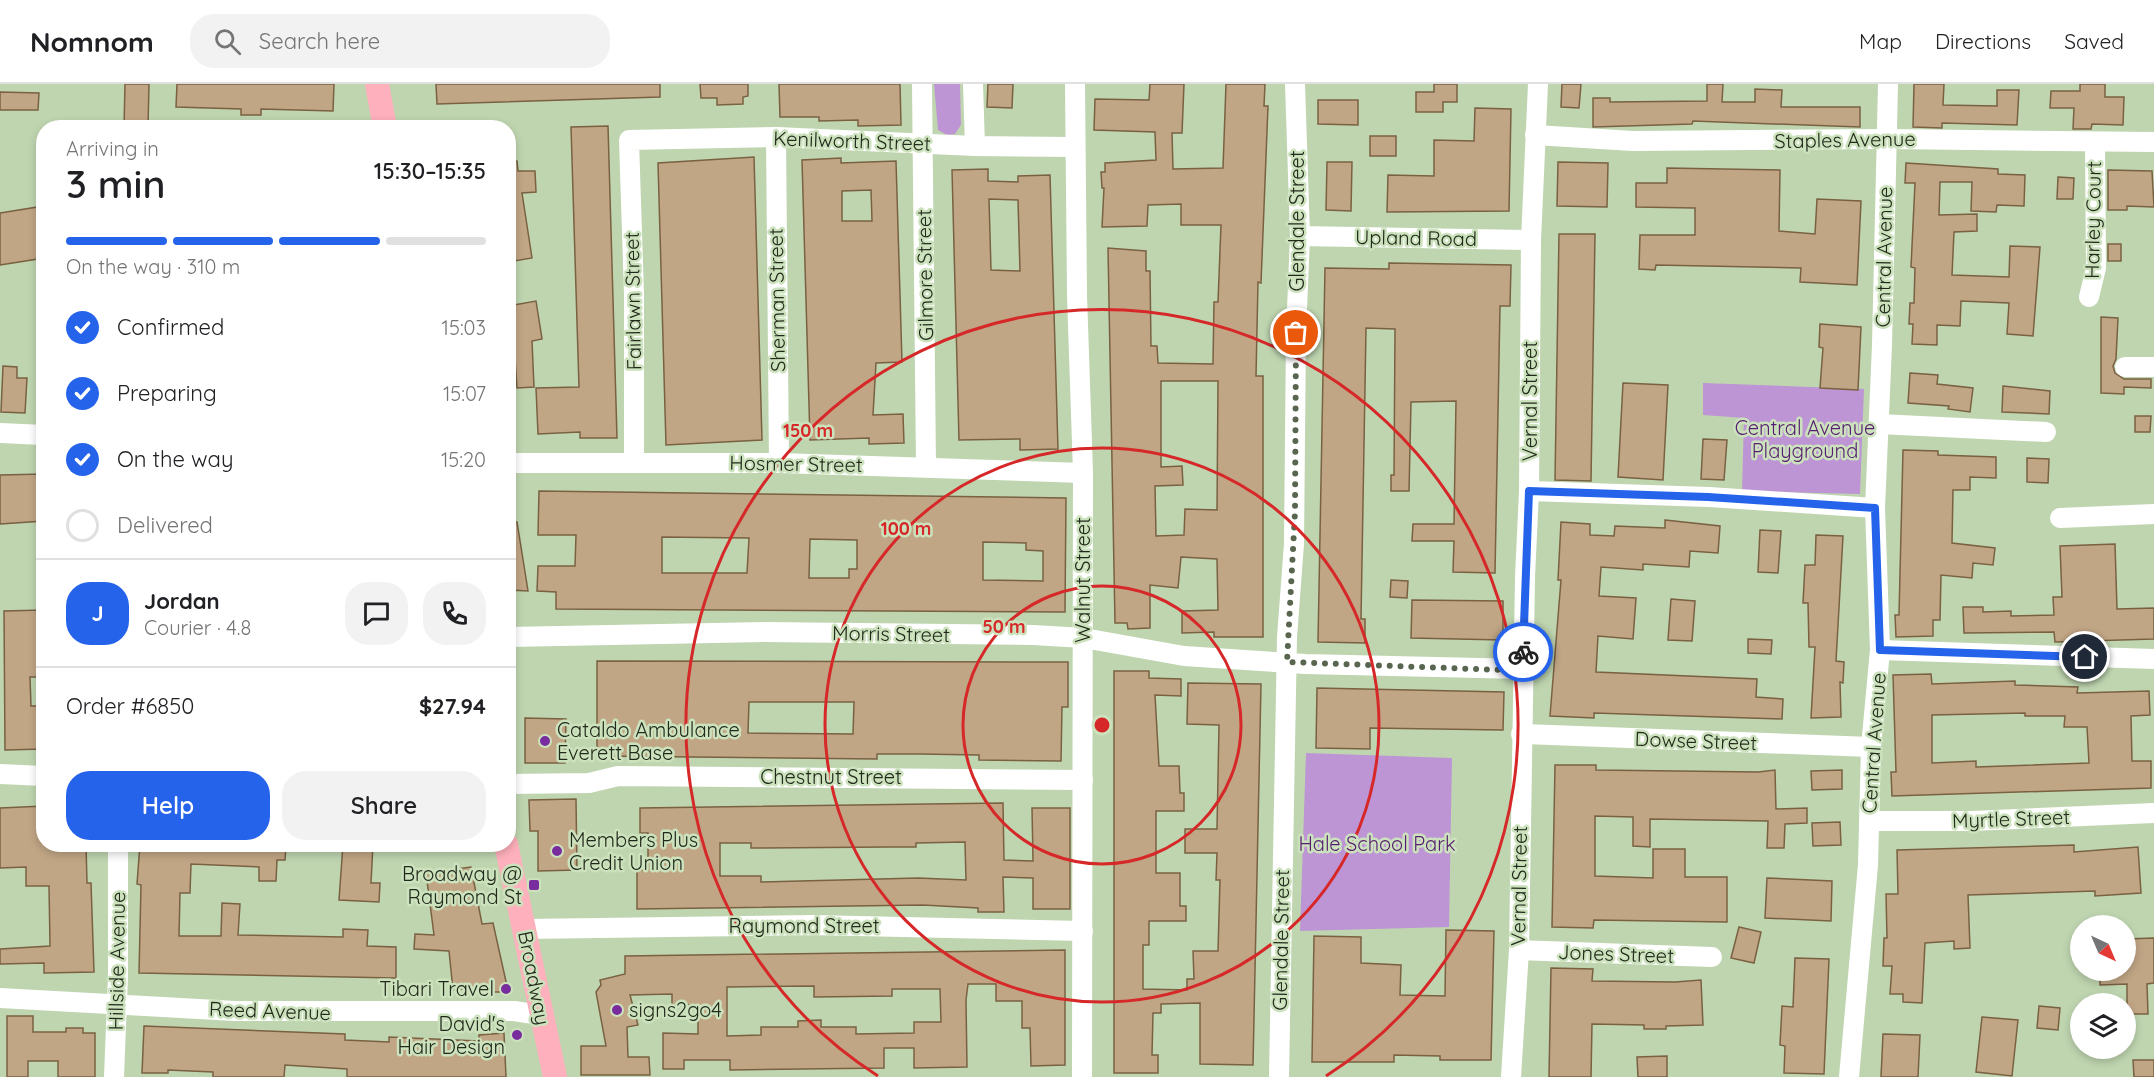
<!DOCTYPE html>
<html lang="en">
<head>
<meta charset="utf-8">
<style>
  :root { --surface:#fff; --page:#f2f2f2; --text:#202124; --muted:#757577; --line:#e0e0e0; --accent:#2563eb }
  body { margin:0; font-family:Quicksand,sans-serif; background:var(--page); color:var(--text); height:100vh; display:flex; flex-direction:column; font-size:22px; white-space:nowrap }
  * { box-sizing:border-box; margin:0 }
  p { font-size:20px; color:var(--muted) }
  .icon { flex:none; width:33px; height:33px; fill:none; stroke:currentColor; stroke-width:2; stroke-linecap:round; stroke-linejoin:round }
  .map { position:relative; flex:1; overflow:hidden }
  .sheet { position:absolute; left:36px; top:36px; width:480px; height:732px; display:flex; flex-direction:column; background:var(--surface); border-radius:24px; box-shadow:0 3px 9px #0003 }
  .sheet>* { flex:none }
  .needle { width:39px; rotate:136deg }
  .controls { position:absolute; left:2070px; top:831px; display:grid; gap:12px }
  .controls a { display:grid; place-items:center; width:66px; height:66px; border-radius:50%; background:var(--surface); box-shadow:0 3px 9px #0003; font-size:30px }
  .pin { position:absolute; display:grid; place-items:center; width:51px; height:51px; color:#fff; margin:-26px; border:3px solid #fff; border-radius:50%; box-shadow:0 2px 6px #0007 }
  .courier { position:absolute; display:grid; place-items:center; width:60px; height:60px; margin:-30px; border:4px solid #2563eb; border-radius:50%; background:#fff; color:#222; box-shadow:0 2px 8px #0007 }
  .headline em { font-style:normal; font-weight:600 }
  .headline div { display:flex; flex-direction:column-reverse }
  .headline { display:flex; align-items:center; justify-content:space-between; height:102px; padding:0 30px }
  h1 { font-size:39px; font-weight:600; line-height:45px }
  .bar { display:grid; grid-template-columns:repeat(4,1fr); gap:9px 6px; align-content:center; height:72px; padding:0 30px }
  .bar i { height:8px; border-radius:4px; background:var(--line) }
  .bar .current { background:var(--accent) }
  .bar p { grid-column:span 4 }
  .line { display:flex; align-items:center; gap:15px; padding:0 30px; border-top:2px solid var(--line) }
  .line div { flex:1 }
  .round { display:grid; place-items:center; flex:none; width:63px; height:63px; border-radius:24px; background:var(--page) }
  ol { padding:0 30px; list-style:none }
  li { display:flex; align-items:center; gap:18px; height:66px }
  li p { margin-inline-start:auto }
  li .icon { padding:6px; border-radius:50%; background:var(--accent); color:#fff; stroke-width:4 }
  li:last-child { color:var(--muted) }
  li i { width:33px; height:33px; border:3px solid var(--line); border-radius:50% }
  .primary-button { display:flex; gap:12px; margin-top:auto; padding:12px 30px }
  .primary-button a { flex:1; height:69px; border-radius:24px; background:var(--accent); color:#fff; font-size:24px; font-weight:600; line-height:69px; text-align:center }
  .primary-button a+a { background:var(--page); color:var(--text) }
  header { display:flex; align-items:center; gap:36px; box-sizing:border-box; height:84px; padding:0 30px; background:var(--surface); border-bottom:2px solid var(--line) }
  header strong { font-size:28px }
  nav { display:flex; gap:33px; margin-inline-start:auto; font-size:21px }
  .search { width:420px; height:54px; background:var(--page); display:flex; align-items:center; gap:15px; box-sizing:border-box; padding:0 21px; border-radius:24px; color:var(--muted); font-size:22px }
  .map>svg:first-child { display:block }
</style>
</head>
<body>
<header>
<strong>Nomnom</strong>
<div class="search"><svg class="icon" aria-label="search" viewBox="0 0 24 24"><circle cx="10" cy="10" r="6"/><path d="M15 15l6 6"/></svg>Search here</div>
<nav><a>Map</a><a>Directions</a><a>Saved</a></nav>
</header>
<div class="map">
<svg width="2154" height="993" viewBox="0 0 2154 993">
  <rect width="100%" height="100%" fill="#bfd5b0"/>
  <g fill="#bd95d5">
    <path d="M934 0H960L961 41 955 50 947 51 938 46Z"/>
    <path d="M1703 299 1864 305 1860 410 1742 407 1744 334 1703 331Z"/>
    <path d="M1306 669 1452 674 1449 843 1300 847Z"/>
  </g>
  <g fill="#c1a685" stroke="#796142" stroke-width="1.5" fill-rule="evenodd">
    <path d="M125 0H149L148 44H124Z"/>
    <path d="M177 0H334L333 27 261 25V31H241V25L176 23Z"/>
    <path d="M436 0H660V13L437 20Z"/>
    <path d="M700 0H748V12L743 13V20L717 21V14H701Z"/>
    <path d="M779 0H900L901 41 858 42V36L819 37V33H780Z"/>
    <path d="M988 0H1013L1012 24 987 23Z"/>
    <path d="M1150 0H1184L1182 49H1172L1173 85 1223 84 1226 0H1265L1264 22H1268L1261 199 1258 198 1256 292H1263V553H1214V548L1182 549V527L1218 526 1217 475 1181 473 1178 504 1150 501V544L1128 545 1127 539H1115L1108 164 1146 167V187H1150L1151 262H1157L1158 279 1213 280 1214 218H1218L1221 141H1181V120L1148 121 1147 142 1102 143 1104 104H1102L1101 88H1105V79L1156 76 1155 48 1094 46 1095 15 1149 16ZM1161 297H1218L1217 426 1185 425 1184 451 1156 452 1155 402 1183 401 1182 382 1161 383Z"/>
    <path d="M1434 0H1457V18H1443V28H1416V8H1434Z"/>
    <path d="M1562 0H1581L1579 24 1561 23Z"/>
    <path d="M1707 0H1723L1722 18H1755V5L1782 6 1781 23H1860V43L1693 37 1692 40 1593 43V14H1610V18L1707 17Z"/>
    <path d="M1914 0H1944L1943 21 1997 22V6H2019L2017 41 1942 39V44L1913 43Z"/>
    <path d="M2080 0H2105V13H2124L2123 41 2092 40 2091 45H2073L2074 24H2050L2051 7H2080Z"/>
    <path d="M0 8 39 9 38 26H0Z"/>
    <path d="M1318 16H1358V41L1318 40Z"/>
    <path d="M1475 24 1511 25 1509 127 1387 128 1388 91 1434 92V56L1474 57Z"/>
    <path d="M608 42 617 354H580V348L538 350 536 304 579 303 571 43Z"/>
    <rect x="1370" y="52" width="26" height="20"/>
    <path d="M754 73 762 356 666 361 658 79Z"/>
    <path d="M841 74V79L896 77 902 278 876 279 873 331 903 330 904 359 869 360V354L810 356 802 76ZM871 106 872 137H842V107Z"/>
    <path d="M517 77 518 87H535L536 108 522 109 532 174 508 178V78Z"/>
    <path d="M1327 78H1352L1351 127 1326 126Z"/>
    <path d="M1558 78 1608 79 1607 123 1557 122Z"/>
    <path d="M1906 79 1998 85V90L2025 91 2024 122 1997 121 1996 128 1971 127 1972 98H1940L1939 131 1977 130V147L1954 148 1952 191 2009 193 2010 162 2040 163 2033 252 2007 250 2009 219 1961 217 1960 242 1937 241V261L1912 260 1913 240H1909L1910 219H1914L1915 184 1911 183 1915 99H1905Z"/>
    <path d="M1667 84 1780 86 1779 147 1815 150 1817 115 1861 117 1857 201 1800 198 1801 184 1656 181 1655 186 1639 185 1640 151H1695V124L1636 123V99H1667Z"/>
    <path d="M988 85V97L1018 98V92L1050 91 1058 365 1020 366V355L959 356 952 86ZM989 115 1018 116 1020 187 991 186Z"/>
    <path d="M2108 86 2152 87 2154 123 2127 122V126H2108Z"/>
    <path d="M2058 93 2074 94 2073 115H2057Z"/>
    <path d="M44 122V174L0 181V129Z"/>
    <path d="M1559 150H1595L1591 397 1555 396Z"/>
    <rect x="2108" y="160" width="13" height="17"/>
    <path d="M1389 179 1511 181 1510 222H1500L1495 489 1453 488 1454 457H1412L1413 440H1454L1456 317 1411 318 1409 407H1391V391H1394L1395 245 1366 244 1361 535H1365V559L1318 558 1325 184 1389 185Z"/>
    <path d="M536 217 542 255 532 257 534 303 517 304 514 260 508 261V222Z"/>
    <path d="M2101 233 2118 234 2116 275 2113 282 2115 289 2124 295H2151V304L2124 303V310L2101 309Z"/>
    <path d="M1820 240 1861 243 1858 306 1820 304 1823 264 1819 263Z"/>
    <path d="M3 282 17 283V294H27L25 329 1 328Z"/>
    <path d="M1910 289 1938 291 1937 300 1973 304 1970 328 1948 325 1949 322 1908 319Z"/>
    <path d="M1623 299 1668 301 1663 396 1618 393Z"/>
    <path d="M2003 302 2050 307 2049 330 2002 328Z"/>
    <path d="M2135 332H2151L2150 348H2135Z"/>
    <path d="M1703 355 1727 356 1724 396 1701 395Z"/>
    <path d="M1903 366 1938 367V371L1996 373V394L1970 393V406H1953L1952 459 1995 464 1993 481 1973 479 1972 494 1941 491 1940 536H1933V552L1896 553 1895 531H1899Z"/>
    <path d="M2027 374 2049 375 2048 399 2027 398Z"/>
    <path d="M44 390V437L0 440V391Z"/>
    <path d="M539 407 1066 414 1065 528 556 525V508L537 507 538 482H575L576 451H538ZM662 453 749 454 747 489H662ZM810 455 857 456V485H849V494H809ZM983 458 1026 459V466L1043 467V497L983 496Z"/>
    <path d="M1665 436 1720 442 1718 469 1690 467 1689 483 1643 480V486L1601 483 1599 512 1636 514 1633 555 1598 552 1596 588 1757 595 1756 613 1783 615 1782 635 1594 629V634L1550 632 1561 496H1558L1561 438 1590 440V451L1614 452 1615 442 1665 444Z"/>
    <path d="M517 438 528 507 508 506V439Z"/>
    <path d="M1760 446 1781 447 1778 489 1758 488Z"/>
    <path d="M1816 451 1843 452 1836 577 1844 578 1843 599 1840 598 1841 633 1811 634 1815 563H1809L1808 519H1803L1805 481H1815Z"/>
    <path d="M2115 460 2117 525 2154 524V555L2055 558 2054 548 1964 549 1963 523H1983V528L2011 527V532L2054 531 2053 513H2062L2060 462Z"/>
    <path d="M1391 496 1408 497 1407 514 1390 513Z"/>
    <path d="M1671 515 1695 517 1692 557 1668 556Z"/>
    <path d="M1412 516 1503 517V556L1411 554Z"/>
    <path d="M43 526 44 585H37L38 593H30L31 622H44V665L5 666 4 527Z"/>
    <path d="M1748 555 1772 556 1771 570 1748 569Z"/>
    <path d="M597 577 1068 578V623H1062L1061 677 979 676V671L920 670H877V675L597 672ZM749 618H854L853 650 748 649Z"/>
    <path d="M1114 587H1149V594L1181 595V612L1155 611 1159 682H1179L1180 709H1184V727H1156V789H1180V822H1186V837H1149V861H1143V905L1187 906V895H1194L1193 867H1218L1220 796H1216L1217 769H1185V745H1217L1219 641 1187 640 1188 599 1261 600 1253 981 1200 980V919L1161 920V929H1153L1152 971H1158V989H1114Z"/>
    <path d="M1931 590 1932 600 2015 597V601L2078 603 2077 609 2149 607 2150 631 2131 632 2132 677H2151V704L1892 712 1891 688H1896L1893 591ZM2025 629V632H2065L2064 643H2087L2089 679 1976 683V677L1932 679V631Z"/>
    <path d="M1317 604 1504 608 1503 646 1370 644V665L1316 664Z"/>
    <path d="M525 634 566 635 565 679H525Z"/>
    <path d="M1555 681H1596V686L1758 688 1775 686 1776 725 1807 724V739L1785 740 1784 764H1767L1768 737 1650 735V763L1633 762V733L1595 732V792L1653 794V765H1685V793H1727V838L1594 836 1593 844 1552 843Z"/>
    <path d="M1842 686V705L1812 706 1811 687Z"/>
    <path d="M576 715 577 786 538 787V747H530L529 716Z"/>
    <path d="M1003 719 1004 776 1033 777 1032 724H1070V825H1033V794L1003 793 1004 828H978V824L923 821 637 825V786H648V749H640V724ZM965 758 966 796 918 794 761 798V792H720V759H751V764L887 763H916V759Z"/>
    <path d="M44 722V760H86L87 799H91L94 888 44 889V879L0 880V865L50 862 49 802H26V783L0 784V724Z"/>
    <path d="M1840 738 1841 761 1813 762 1812 739Z"/>
    <path d="M140 760H286L285 776H277L276 797H259V783L191 780 190 809H180L179 852H221L222 819 240 820 238 851 343 853V845L368 846 367 862 396 863V894L139 889 141 801 137 800Z"/>
    <path d="M343 760H373L371 799H380L379 818 339 816Z"/>
    <path d="M2074 761V768L2138 763 2141 809 2095 812V807L1968 811 1970 864 1954 865V857L1925 859 1922 919 1903 918V910H1890L1892 882H1883L1884 854H1887L1886 810H1898L1897 766Z"/>
    <path d="M471 783 482 840 493 839 507 902 505 908H481L480 903 453 906 449 867 414 865 415 850 434 851 426 789Z"/>
    <path d="M1767 794 1832 797 1831 837 1765 834Z"/>
    <path d="M1739 843 1761 848 1754 879 1731 874Z"/>
    <path d="M1446 846 1494 847 1491 976H1440V972L1394 971V978H1312L1314 852 1361 853V879L1401 881 1400 911 1445 912Z"/>
    <path d="M2154 854V899L2147 900 2148 930H2127V900L2100 901V886H2126V855Z"/>
    <path d="M1065 866V981L1031 982 1030 944H1022V917H996V900H968L966 916 967 983 914 984V964H884V984L730 986V976H684V985H663V949L698 950V921H672V910L630 911 638 941 627 943 628 973H649L650 991H581V962H606L596 908 601 901 600 896 625 890V872ZM814 902V913L892 912V905H940L941 938H914V949L856 950V943H821V936L798 937V943H761V951L727 952V903Z"/>
    <path d="M1795 874 1829 875 1824 990 1784 989 1785 962 1780 961 1782 922 1793 923Z"/>
    <path d="M1551 884 1593 885 1592 897 1675 898 1701 896 1703 941 1666 942V945H1644V941L1592 940 1591 993H1549Z"/>
    <path d="M2039 922 2060 924 2058 946 2037 944Z"/>
    <path d="M7 932H33V948H66V944H83V949H95V993H58V977H28V993H7Z"/>
    <path d="M1982 933 2018 936 2012 992 1976 988Z"/>
    <path d="M144 942 345 950V956L389 958V953L479 957V951L504 949 506 993H347V985L285 981 284 993H213V988L168 986V989H142Z"/>
    <path d="M1883 950 1920 951 1918 993H1881Z"/>
    <path d="M1667 972V993H1638L1637 973Z"/>
    <path d="M2133 976H2154V993H2134Z"/>
  </g>
  <g fill="none" stroke-linecap="round" stroke-linejoin="round">
    <g stroke="#fff" stroke-width="20">
      <path d="M922 0 926 383"/>
      <path d="M973 0 975 62"/>
      <path d="M1075 0 1077 211 1083 389 1082 993"/>
      <path d="M1535 51 1633 57 1887 55 2154 58"/>
      <path d="M776 53 779 379"/>
      <path d="M1300 152 1531 156"/>
      <path d="M2089 213 2096 184 2095 58"/>
      <path d="M2125 283H2154"/>
      <path d="M1879 340 2046 348"/>
      <path d="M0 349 44 351"/>
      <path d="M634 378V210L629 56 776 53 975 62 1075 63"/>
      <path d="M508 379H779L1083 389"/>
      <path d="M1529 407 1709 413 1875 424"/>
      <path d="M2060 434 2154 430"/>
      <path d="M508 553 764 548 1033 551 1084 554 1184 572 1305 580 1523 585"/>
      <path d="M1880 566 2154 575"/>
      <path d="M1521 650 1871 663"/>
      <path d="M0 690 44 692"/>
      <path d="M508 700 589 699 618 692 1083 696"/>
      <path d="M1869 737H1972L2154 729"/>
      <path d="M524 845 811 841 1083 847"/>
      <path d="M1519 866 1712 873"/>
      <path d="M0 914 235 927H514L540 931"/>
      <path d="M114 993 118 891V760"/>
      <path d="M1279 993 1287 553 1294 460 1296 250 1300 152 1295 0"/>
      <path d="M1511 993 1519 866 1525 493 1529 407 1531 156 1538 0"/>
      <path d="M1849 993 1868 781 1871 663 1880 566 1875 424 1882 261 1888 0"/>
    </g>
    <g stroke="#feb0bc" stroke-width="24">
      <path d="M377 0 385 44"/>
      <path d="M506 760 555 993"/>
    </g>
  </g>
  <g fill="none" stroke-linecap="round" stroke-linejoin="round">
    <path stroke="#58654f" stroke-width="6" stroke-dasharray="0 10.8" d="M1296 249 1295 428 1287 578 1502 586 1523 585V568"/>
    <path stroke="#2563eb" stroke-width="8" d="M1523 568 1529 407 1708 413 1875 424 1880 566 2085 573"/>
  </g>
  <g fill="none" stroke="#d62828" stroke-width="3">
    <circle cx="1102" cy="641" r="139"/>
    <circle cx="1102" cy="641" r="277"/>
    <path d="M878 992A416 416 0 1 1 1326 992"/>
  </g>
  <g fill="#792c9d" stroke="#cce2bd" stroke-width="2">
    <circle cx="545" cy="657" r="6"/>
    <circle cx="557" cy="767" r="6"/>
    <rect x="528" y="795" width="12" height="12" rx="3"/>
    <circle cx="506" cy="905" r="6"/>
    <circle cx="617" cy="926" r="6"/>
    <circle cx="517" cy="951" r="6"/>
  </g>
  <g text-anchor="middle" stroke-width="5" stroke-linejoin="round" paint-order="stroke">
    <g font-size="20" fill="#21291b" stroke="#cce2bd">
      <text transform="translate(1845 56) rotate(-1)" y="7">Staples Avenue</text>
      <text transform="translate(852 57) rotate(2)" y="7">Kenilworth Street</text>
      <text transform="translate(2093 136) rotate(-89)" y="7">Harley Court</text>
      <text transform="translate(1297 137) rotate(-90)" y="7">Glendale Street</text>
      <text transform="translate(1416 154) rotate(1)" y="7">Upland Road</text>
      <text transform="translate(1884 173) rotate(-89)" y="7">Central Avenue</text>
      <text transform="translate(925 191) rotate(-91)" y="7">Gilmore Street</text>
      <text transform="translate(777 216) rotate(-91)" y="7">Sherman Street</text>
      <text transform="translate(633 217) rotate(-91)" y="7">Fairlawn Street</text>
      <text transform="translate(1530 317) rotate(-90)" y="7">Vernal Street</text>
      <text transform="translate(796 380) rotate(1)" y="7">Hosmer Street</text>
      <text transform="translate(1083 496) rotate(-90)" y="7">Walnut Street</text>
      <text transform="translate(891 550) rotate(1)" y="7">Morris Street</text>
      <text transform="translate(1696 657) rotate(2)" y="7">Dowse Street</text>
      <text transform="translate(1874 659) rotate(-86)" y="7">Central Avenue</text>
      <text x="831" y="700">Chestnut Street</text>
      <text transform="translate(2011 735) rotate(-2)" y="7">Myrtle Street</text>
      <text transform="translate(1519 802) rotate(-89)" y="7">Vernal Street</text>
      <text x="804" y="849">Raymond Street</text>
      <text transform="translate(1281 856) rotate(-89)" y="7">Glendale Street</text>
      <text transform="translate(1616 870) rotate(2)" y="7">Jones Street</text>
      <text transform="translate(117 877) rotate(-89)" y="7">Hillside Avenue</text>
      <text transform="translate(534 894) rotate(79)" y="7">Broadway</text>
      <text transform="translate(270 927) rotate(2)" y="7">Reed Avenue</text>
    </g>
    <g font-size="20" fill="#561e70" stroke="#cce2bd">
      <text x="1805" y="351">Central Avenue<tspan x="1805" dy="23">Playground</tspan></text>
      <text x="1377" y="767">Hale School Park</text>
    </g>
    <g font-size="20" fill="#21291b" stroke="#cce2bd" text-anchor="start">
      <text x="557" y="653">Cataldo Ambulance<tspan x="557" dy="23">Everett Base</tspan></text>
      <text x="569" y="763">Members Plus<tspan x="569" dy="23">Credit Union</tspan></text>
      <text x="522" y="797" text-anchor="end">Broadway @<tspan x="522" dy="23">Raymond St</tspan></text>
      <text x="494" y="912" text-anchor="end">Tibari Travel</text>
      <text x="629" y="933">signs2go4</text>
      <text x="505" y="947" text-anchor="end">David's<tspan x="505" dy="23">Hair Design</tspan></text>
    </g>
  </g>
  <circle cx="1102" cy="641" r="9" fill="#d62828" stroke="#cce2bd" stroke-width="3"/>
  <g font-size="18" text-anchor="middle" font-weight="bold" fill="#d62828" stroke="#cce2bd" stroke-width="5" stroke-linejoin="round" paint-order="stroke">
    <text x="808" y="353">150 m</text>
    <text x="906" y="451">100 m</text>
    <text x="1004" y="549">50 m</text>
  </g>
</svg>
<div class="controls">
<a><svg class="needle" viewBox="-14 -14 28 28"><path d="M0-13l5 13h-10z" fill="#e53935"/><path d="M0 13l5-13h-10z" fill="#757577"/></svg></a>
<a><svg class="icon" aria-label="layers" viewBox="0 0 24 24"><path d="M12 4l9 5-9 5-9-5zM3 14l9 5 9-5"/></svg></a>
</div>
<div class="pin" style="left:1296px;top:249px;background:#ea580c"><svg class="icon" aria-label="bag" viewBox="0 0 24 24"><path d="M5 8h14l-1 12H6zM9 8a3 3 0 0 1 6 0"/></svg></div>
<div class="pin" style="left:2085px;top:573px;background:#1f2937"><svg class="icon" aria-label="home" viewBox="0 0 24 24"><path d="M3 11l9-7 9 7M6 9v11h12V9"/></svg></div>
<div class="courier" style="left:1523px;top:568px"><svg class="icon" aria-label="bike" viewBox="0 0 24 24"><circle cx="6" cy="16" r="4"/><circle cx="18" cy="16" r="4"/><path d="M6 16l4-8h5l3 8M10 8l3 8H6M13 5h3"/></svg></div>
<section class="sheet">
<div class="headline"><div><h1>3 min</h1><p>Arriving in</p></div><em>15:30–15:35</em></div>
<div class="bar"><i class="current"></i><i class="current"></i><i class="current"></i><i></i><p>On the way · 310 m</p></div>
<ol>
<li><svg class="icon" aria-label="check" viewBox="0 0 24 24"><path d="M5 12l5 5 9-10"/></svg>Confirmed<p>15:03</p></li>
<li><svg class="icon" aria-label="check" viewBox="0 0 24 24"><path d="M5 12l5 5 9-10"/></svg>Preparing<p>15:07</p></li>
<li><svg class="icon" aria-label="check" viewBox="0 0 24 24"><path d="M5 12l5 5 9-10"/></svg>On the way<p>15:20</p></li>
<li><i></i>Delivered</li>
</ol>
<div class="line" style="height:108px"><b class="round" style="background:var(--accent);color:#fff">J</b><div><b>Jordan</b><p>Courier · 4.8</p></div><a class="round"><svg class="icon" aria-label="chat" viewBox="0 0 24 24"><path d="M4 5h16v11H9l-5 4z"/></svg></a><a class="round"><svg class="icon" aria-label="phone" viewBox="0 0 24 24"><path d="M5 4h4l2 5-3 2q2 4 5 5l2-3 5 2v4C11 20 4 13 5 4z"/></svg></a></div>
<div class="line" style="height:78px"><div>Order #6850</div><b>$27.94</b></div>
<div class="primary-button"><a>Help</a><a>Share</a></div>
</section>
</div>
</body>
</html>
